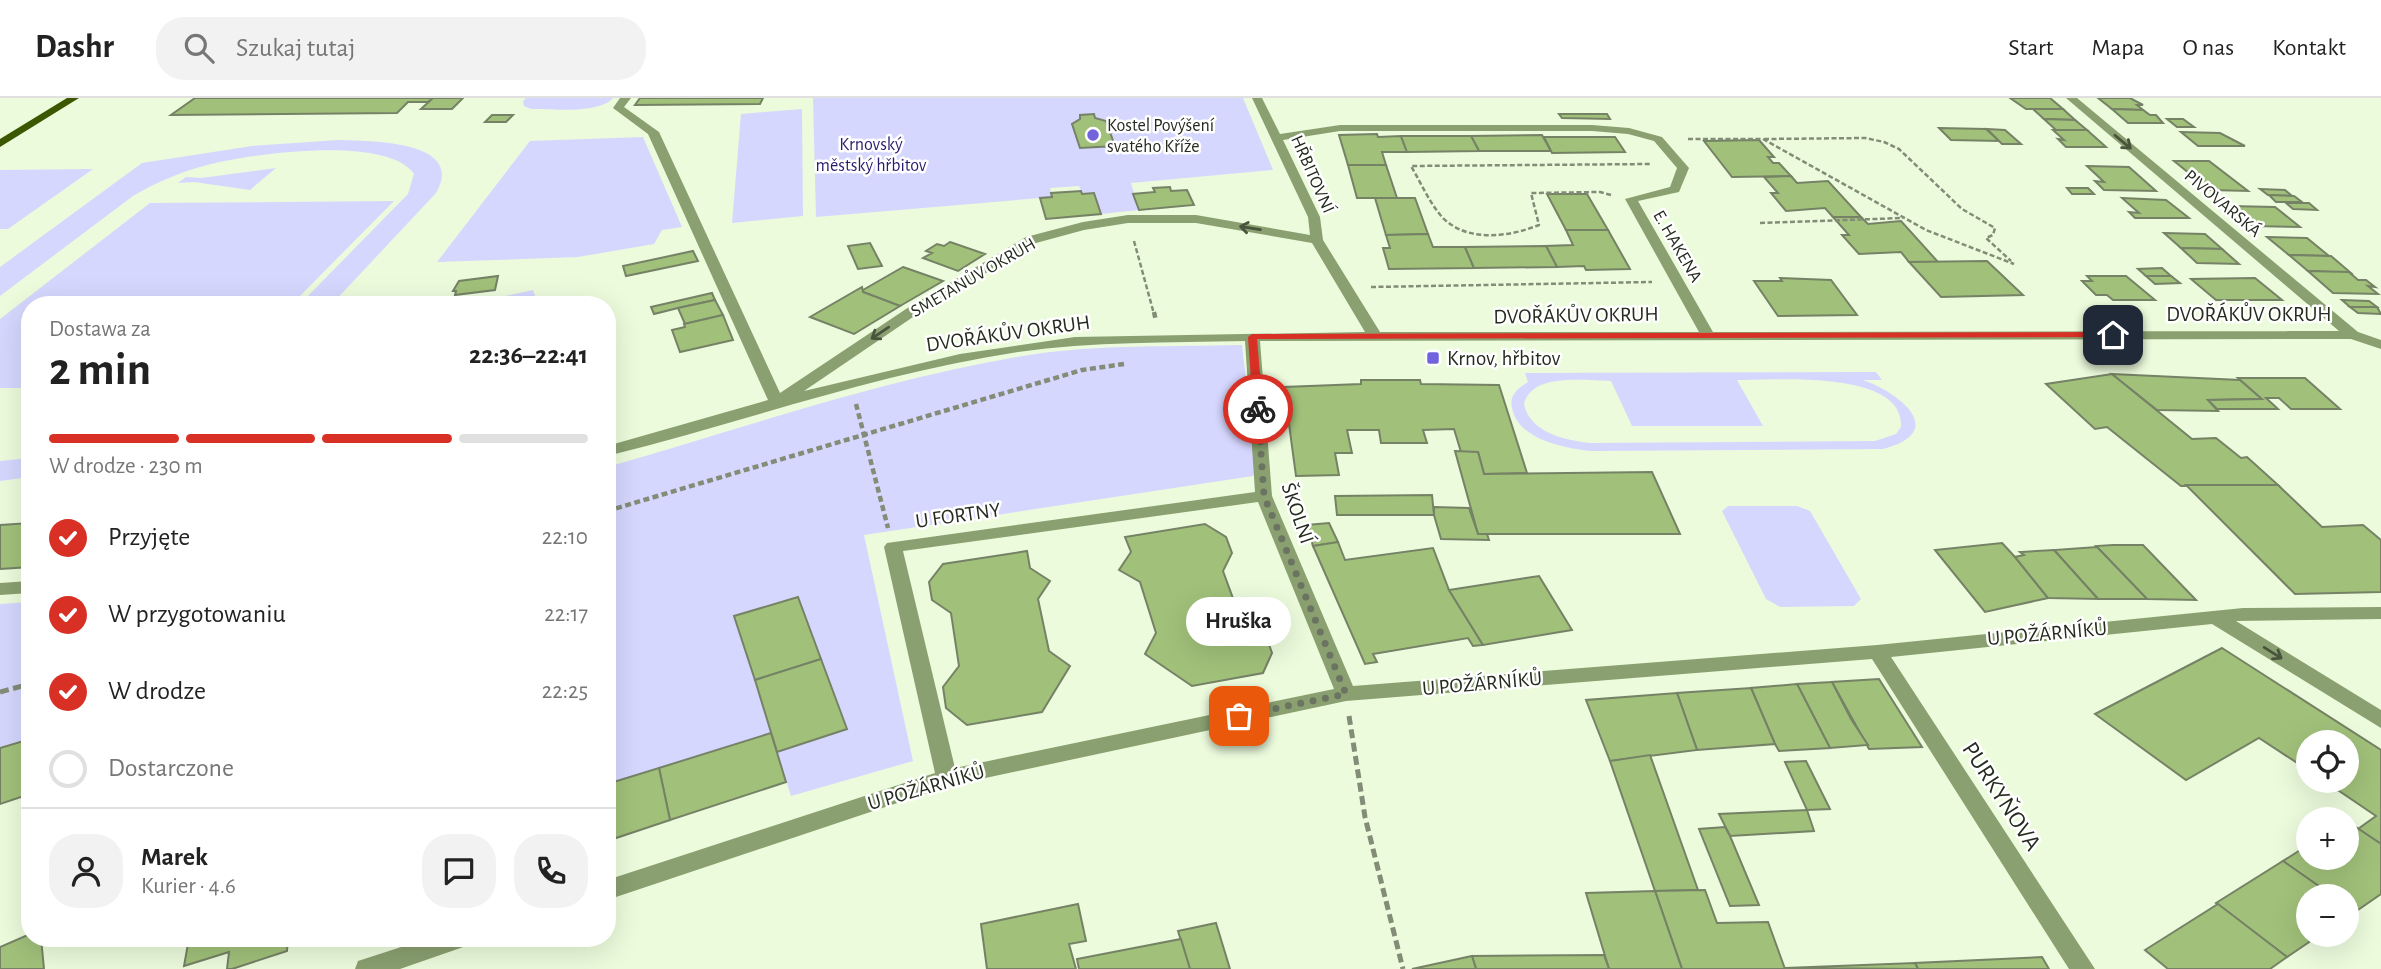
<!DOCTYPE html>
<html lang="pl">
<head>
<meta charset="utf-8">
<style>
  :root { --surface:#fff; --page:#f2f2f2; --text:#222; --muted:#767676; --line:#e0e0e0; --accent:#d93025 }
  body { margin:0; font-family:"Alegreya Sans",sans-serif; background:var(--page); color:var(--text); height:100vh; display:flex; flex-direction:column; font-size:26px; white-space:nowrap }
  * { box-sizing:border-box; margin:0 }
  p { font-size:23px; color:var(--muted) }
  .icon { flex:none; width:38px; height:38px; fill:none; stroke:currentColor; stroke-width:2; stroke-linecap:round; stroke-linejoin:round }
  .map { position:relative; flex:1; overflow:hidden }
  .details { position:absolute; left:21px; top:198px; width:595px; height:651px; display:flex; flex-direction:column; background:var(--surface); border-radius:28px; box-shadow:0 7px 28px #0002 }
  .details>* { flex:none }
  .buttons { position:absolute; left:2296px; top:632px; display:grid; gap:14px }
  .buttons a { display:grid; place-items:center; width:63px; height:63px; border-radius:50%; background:var(--surface); box-shadow:0 7px 28px #0002; font-size:35px }
  .pin { position:absolute; display:grid; place-items:center; width:60px; height:60px; color:#fff; margin:-30px; border-radius:14px; box-shadow:0 4px 10px #0006 }
  .courier { position:absolute; display:grid; place-items:center; width:70px; height:70px; margin:-35px; border:5px solid #d93025; border-radius:50%; background:#fff; color:#222; box-shadow:0 2px 9px #0007 }
  .bubble { position:absolute; height:49px; border-radius:24px; background:var(--surface); box-shadow:0 7px 28px #0002; font-size:23px; font-weight:700; line-height:49px; text-align:center }
  .overview em { font-style:normal; font-weight:700 }
  .overview div { display:flex; flex-direction:column-reverse }
  .overview { display:flex; align-items:center; justify-content:space-between; height:119px; padding:0 28px }
  h1 { font-size:46px; font-weight:700; line-height:52px }
  .bar { display:grid; grid-template-columns:repeat(4,1fr); gap:10px 7px; align-content:center; height:84px; padding:0 28px }
  .bar i { height:9px; border-radius:5px; background:var(--line) }
  .bar .selected { background:var(--accent) }
  .bar p { grid-column:span 4 }
  .line { display:flex; align-items:center; gap:18px; padding:0 28px; border-top:2px solid var(--line) }
  .line div { flex:1 }
  .round { display:grid; place-items:center; flex:none; width:74px; height:74px; border-radius:28px; background:var(--page) }
  ol { padding:0 28px; list-style:none }
  li { display:flex; align-items:center; gap:21px; height:77px }
  li p { margin-inline-start:auto }
  li .icon { padding:7px; border-radius:50%; background:var(--accent); color:#fff; stroke-width:4 }
  li:last-child { color:var(--muted) }
  li i { width:38px; height:38px; border:4px solid var(--line); border-radius:50% }
  header { display:flex; align-items:center; gap:42px; box-sizing:border-box; height:98px; padding:0 35px; background:var(--surface); border-bottom:2px solid var(--line) }
  header strong { font-size:33px }
  nav { display:flex; gap:38px; margin-inline-start:auto; font-size:24px }
  .search { width:490px; height:63px; background:var(--page); display:flex; align-items:center; gap:18px; box-sizing:border-box; padding:0 24px; border-radius:28px; color:var(--muted); font-size:26px }
  .map>svg:first-child { display:block }
</style>
</head>
<body>
<header>
<strong>Dashr</strong>
<div class="search"><svg class="icon" aria-label="search" viewBox="0 0 24 24"><circle cx="10" cy="10" r="6"/><path d="M15 15l6 6"/></svg>Szukaj tutaj</div>
<nav><a>Start</a><a>Mapa</a><a>O nas</a><a>Kontakt</a></nav>
</header>
<div class="map">
<svg width="2381" height="871" viewBox="0 0 2381 871">
  <rect width="100%" height="100%" fill="#ecfbdc"/>
  <g fill="#d6d7fe" fill-rule="evenodd">
    <path d="M526 0H613C600 16 552 11 531 11L524 8 523 3Z"/>
    <path d="M813 0H1243L1273 72 1131 85 1139 112 1101 116 1094 95 1082 96 1079 88 1050 90 1052 99 816 119Z"/>
    <path d="M802 11 803 118 732 125 741 16Z"/>
    <path d="M643 39 682 129 662 132 654 146 578 159 437 164 530 43Z"/>
    <path d="M338 42C368 43 467 42 436 95L332 206H300L408 96 414 76C388 36 248 56 207 67 181 74 156 84 133 98L0 198V169L142 65 252 48Z"/>
    <path d="M276 70 250 92 194 84 178 85 186 79 201 80Z"/>
    <path d="M93 71 8 131H0V72Z"/>
    <path d="M394 103 292 206H30V290H0V221L150 105Z"/>
    <path d="M533 192 538 206H469Z"/>
    <path d="M1242 247 1256 369 1253 378 864 437 913 663 791 698 777 654 847 631 798 499 735 518 771 635 607 686V369C747 329 886 280 1029 257 1099 246 1172 249 1242 247Z"/>
    <path d="M1876 274 1882 282H1863C1900 295 1949 334 1883 351L1591 353C1565 350 1518 342 1512 310 1509 297 1518 290 1528 284L1525 275ZM1737 282C1773 282 1905 271 1901 329L1896 336 1875 343 1590 345C1565 342 1530 335 1524 306 1532 274 1586 283 1611 283L1632 328H1763Z"/>
    <path d="M30 360V379L0 383V363Z"/>
    <path d="M1728 408H1797L1810 413 1861 501 1854 508 1780 509 1766 501 1722 413Z"/>
    <path d="M30 504V641L0 650V506Z"/>
  </g>
  <g fill="#a1c17a" stroke="#758266" stroke-width="2">
    <path d="M195 0H433L428 4H408L397 15 171 17Z"/>
    <path d="M433 0H463L452 11H421Z"/>
    <path d="M640 0H763L760 6 635 7Z"/>
    <path d="M2010 0H2050L2063 11H2026Z"/>
    <path d="M2098 0H2130L2143 7H2137L2143 12 2112 11Z"/>
    <path d="M2033 11H2063L2075 22 2044 21Z"/>
    <path d="M2112 11 2143 12 2150 17H2156L2163 25H2128Z"/>
    <path d="M1094 16 1095 20 1106 23 1115 48 1080 50 1072 26 1080 21V17Z"/>
    <path d="M1559 16H1607L1610 21 1562 20Z"/>
    <path d="M492 17H513L506 24H485Z"/>
    <path d="M2044 21 2075 22 2087 32H2056Z"/>
    <path d="M2167 21H2183L2194 29H2177Z"/>
    <path d="M1939 30 1986 31 1999 43 1951 42Z"/>
    <path d="M1987 31 2005 32 2021 46H2002Z"/>
    <path d="M2053 32H2087L2106 49H2066L2058 41 2064 42Z"/>
    <path d="M2181 34 2220 35 2245 48H2198Z"/>
    <path d="M1377 36 1378 39 1401 38 1407 54H1382L1386 67H1348L1339 37Z"/>
    <path d="M1542 37 1551 53H1479L1471 38Z"/>
    <path d="M1401 38H1471L1479 53 1407 54Z"/>
    <path d="M1544 39H1615L1625 54 1552 55Z"/>
    <path d="M1759 42 1774 59H1768L1773 65H1779L1791 78 1732 79 1704 43Z"/>
    <path d="M2174 63H2209L2248 93 2210 92Z"/>
    <path d="M1348 67H1386L1397 100H1357Z"/>
    <path d="M2087 68 2129 69 2156 93 2104 92 2095 83 2104 84Z"/>
    <path d="M1791 78 1797 85 1828 83 1861 119H1833L1825 110 1786 113 1771 95H1778L1764 79Z"/>
    <path d="M1170 89 1171 93 1187 92 1194 107 1139 112 1133 96 1155 94 1153 90Z"/>
    <path d="M2067 90H2088L2094 96H2072Z"/>
    <path d="M2260 91 2285 92 2292 98 2268 97Z"/>
    <path d="M1081 93 1082 96 1094 95 1101 116 1046 121 1040 100 1052 99 1051 95Z"/>
    <path d="M1547 96H1587L1608 132H1566Z"/>
    <path d="M2269 97 2294 98 2302 104H2276Z"/>
    <path d="M1375 100H1415L1428 136 1386 137Z"/>
    <path d="M2122 100 2166 102 2189 120H2135L2129 114 2139 115Z"/>
    <path d="M2286 105H2309L2317 112 2293 111Z"/>
    <path d="M2229 108 2275 109 2300 129 2253 128Z"/>
    <path d="M1833 119H1861L1868 126 1901 123 1938 164H1909L1901 154 1859 156 1842 137H1849Z"/>
    <path d="M1566 132H1608L1630 171 1586 172 1584 168 1557 169 1546 148 1573 147Z"/>
    <path d="M2164 135 2205 136 2222 151 2181 150Z"/>
    <path d="M1428 136 1433 149H1465L1474 170 1389 171 1383 150H1390L1386 137Z"/>
    <path d="M2267 139 2307 140 2329 158 2289 157Z"/>
    <path d="M950 144 985 156 958 173 923 160 932 155 926 153 937 146 944 148Z"/>
    <path d="M870 145 882 168 858 171 848 148Z"/>
    <path d="M1546 148 1557 169 1474 170 1465 149Z"/>
    <path d="M2181 150 2222 151 2239 166 2197 165Z"/>
    <path d="M693 153 698 163 626 178 623 168Z"/>
    <path d="M2289 157 2331 158 2351 175 2308 173Z"/>
    <path d="M1987 163 2023 197 1941 199 1909 164Z"/>
    <path d="M903 169 943 183 900 208 863 194V192Z"/>
    <path d="M2162 170 2171 178H2146L2138 171Z"/>
    <path d="M2308 173 2349 174 2358 182H2366L2375 189 2368 188 2378 196 2333 195Z"/>
    <path d="M498 178 495 192 455 197 456 193H453L459 183Z"/>
    <path d="M2087 178H2126L2155 202H2113L2107 197H2096L2082 183H2092Z"/>
    <path d="M2146 178H2171L2180 185 2155 186Z"/>
    <path d="M1780 180 1831 182 1857 217 1778 218 1754 183H1782Z"/>
    <path d="M2255 180 2282 202H2216L2191 181Z"/>
    <path d="M862 189 863 194 900 208 854 236 810 219Z"/>
    <path d="M712 195 715 202 678 210 654 216 651 209Z"/>
    <path d="M715 202 723 217 685 226 678 210Z"/>
    <path d="M2342 202 2369 203 2377 209H2350Z"/>
    <path d="M2350 209H2377L2381 216 2358 215Z"/>
    <path d="M723 217 733 242 680 254 672 232 685 229 684 226Z"/>
    <path d="M2112 276 2192 341 2216 340 2241 360 2247 359 2278 387 2181 388 2107 329 2095 331 2046 286Z"/>
    <path d="M2112 276 2240 282 2262 301 2208 302 2218 313 2157 312Z"/>
    <path d="M2238 280H2305L2340 311H2291L2279 300H2266L2278 311H2217L2208 302 2262 301Z"/>
    <path d="M1361 282H1420L1421 286 1499 287 1527 375 1484 376 1478 354H1461L1454 331 1423 332 1427 345H1381L1379 332H1347L1352 355H1335L1339 377 1296 378 1284 289 1361 286Z"/>
    <path d="M1455 353 1478 354 1484 376 1652 374 1680 436H1478Z"/>
    <path d="M2186 387H2278L2322 429 2363 427 2381 442V494L2295 496Z"/>
    <path d="M1432 397 1434 417H1337L1335 398Z"/>
    <path d="M1434 409 1469 410 1478 436H1487L1489 442 1441 441 1434 417Z"/>
    <path d="M30 425V469L0 471V427Z"/>
    <path d="M1329 425 1338 444 1313 448 1307 427Z"/>
    <path d="M1205 426 1226 439 1232 455 1223 473 1241 522 1265 535 1272 555 1263 575 1192 588 1145 556 1156 535 1140 484 1119 472 1131 454 1125 439Z"/>
    <path d="M1338 444 1345 462 1433 450 1449 492 1483 547 1473 548 1468 540 1373 556 1377 564 1365 566 1313 448Z"/>
    <path d="M2002 445 2015 459 2048 500 1985 514 1935 452Z"/>
    <path d="M2113 447H2143L2196 502 2147 501 2096 448Z"/>
    <path d="M2097 449 2147 501H2098L2054 452Z"/>
    <path d="M2054 452 2098 501 2048 500 2015 459 2024 457 2020 454Z"/>
    <path d="M1027 453 1030 470 1050 483 1038 501 1049 553 1070 568 1042 614 967 627 946 610 943 589 959 568 951 515 932 502 929 484 943 466Z"/>
    <path d="M1539 478 1572 532 1483 547 1449 492Z"/>
    <path d="M798 499 821 561 755 582 734 518Z"/>
    <path d="M2222 550 2381 652V746L2358 731 2376 718 2323 682H2347V644H2308V672L2259 640 2186 682 2095 616Z"/>
    <path d="M821 561 847 631 777 654 755 582Z"/>
    <path d="M1879 581 1922 649 1869 651 1832 584Z"/>
    <path d="M1832 584 1851 621 1868 647 1830 650 1797 586Z"/>
    <path d="M1797 586 1830 650 1779 653 1775 646 1751 590Z"/>
    <path d="M1751 590 1775 646 1697 652 1677 595Z"/>
    <path d="M1677 595 1697 652 1610 663 1586 602Z"/>
    <path d="M771 635 786 684 670 722 659 670Z"/>
    <path d="M30 641V696L0 706V650Z"/>
    <path d="M1650 657 1698 792 1655 793 1610 663Z"/>
    <path d="M1806 663 1830 711 1807 712 1785 664Z"/>
    <path d="M659 670 670 722 607 743V686Z"/>
    <path d="M1807 712 1814 733 1730 738 1719 716Z"/>
    <path d="M2347 723 2381 746V796L2355 814 2347 808V798H2333L2283 763 2308 747V760H2347Z"/>
    <path d="M1725 729 1730 738 1759 807 1730 808 1699 731Z"/>
    <path d="M2283 763 2333 798H2308V836H2321L2287 859 2216 805Z"/>
    <path d="M1705 792 1717 825 1768 824 1785 871H1682L1655 793Z"/>
    <path d="M1655 793 1682 871H1609L1586 795Z"/>
    <path d="M1078 806 1086 843 1069 846 1076 871H987L981 826Z"/>
    <path d="M2218 806 2287 859 2270 871H2168L2145 852Z"/>
    <path d="M1216 825 1230 871H1190L1178 833Z"/>
    <path d="M30 836V840H41L44 871H0V849Z"/>
    <path d="M189 840H288L287 853 232 871H227L229 854 184 868Z"/>
    <path d="M1181 841 1190 871H1079L1077 861Z"/>
    <path d="M1604 857 1609 871H1476L1472 858Z"/>
    <path d="M1472 858 1476 871H1412Z"/>
    <path d="M2042 859 2049 871H1918L1915 865Z"/>
    <path d="M1915 865 1918 871 1785 870Z"/>
  </g>
  <g fill="none" stroke-linecap="round" stroke-linejoin="round">
    <g stroke="#828c77" stroke-width="2.5" stroke-dasharray="5 2.5" stroke-linecap="butt">
      <path d="M1688 41H1763L1926 132 2014 166"/>
      <path d="M1764 41 1865 40 1884 44 1899 51 1962 111 1995 130 1993 137 1986 140 2011 163"/>
      <path d="M1611 97 1600 94 1531 95 1539 127C1509 139 1467 145 1442 119 1429 104 1421 85 1411 68L1651 66"/>
      <path d="M1760 125 1903 120"/>
      <path d="M1134 143 1154 216"/>
      <path d="M1371 189 1652 184"/>
    </g>
    <g stroke="#828c77" stroke-width="4.5" stroke-dasharray="6 3.5" stroke-linecap="butt">
      <path d="M1154 214 1156 223"/>
      <path d="M856 306 888 430"/>
      <path d="M607 413 1082 272 1124 266"/>
    </g>
    <g stroke="#828c77" stroke-width="5" stroke-dasharray="9 4.5" stroke-linecap="butt">
      <path d="M0 594 30 586"/>
      <path d="M1349 618 1365 719 1403 871"/>
    </g>
    <g fill="#8aa070" fill-rule="evenodd">
      <path d="M620 0H631L624 9 659 34 780 295 906 211 1026 139 1083 124 1128 117H1196L1310 137 1308 119 1252 0H1262L1280 36 1340 27H1592L1629 30 1662 39 1689 70 1679 94 1638 103 1713 234 2339 233 2066 0H2077L2358 234 2381 242V251L2351 241 1260 243 1272 398 1353 588 1877 547 2243 510 2381 509V521L2236 523 2381 612V630L2212 526 1891 559 2095 871H2069L1872 561 1346 603 948 688 607 802V782L935 675 884 449 887 445 1255 394 1245 243C1169 245 1093 243 1018 254 878 275 744 324 607 358V348L768 302 648 36 613 10ZM1340 33H1592L1628 36 1654 43 1677 70 1670 89 1625 101 1699 234H1380L1323 142 1320 119 1283 42ZM1128 125H1196L1312 145 1365 234 1075 239 960 256 804 293 916 217 1036 145 1084 132ZM1258 404 1334 591 955 670 903 453Z"/>
      <path d="M30 483V495L0 497V485Z"/>
      <path d="M429 840H473L469 847 400 871H355L358 863Z"/>
    </g>
    <path fill="#3b5700" fill-rule="evenodd" d="M67 0H79L0 49V41Z"/>
  </g>
  <defs><path id="oneway-shaft" d="M-6 0H5M1.5-3L5.5 0L1.5 3" fill="none" stroke-width="1.6" stroke-linecap="round" stroke-linejoin="round" transform="scale(1.75)"/></defs>
  <g stroke="#48543b">
    <use href="#oneway-shaft" transform="translate(2123 44) rotate(40)"/>
    <use href="#oneway-shaft" transform="translate(1250 130) rotate(-171)"/>
    <use href="#oneway-shaft" transform="translate(880 235) rotate(146)"/>
    <use href="#oneway-shaft" transform="translate(2273 555) rotate(32)"/>
  </g>
  <path fill="#d93025" d="M2113 234 2118 237 2116 239 1257 241 1263 311 1258 314 1253 311 1248 239 1252 236Z"/>
  <g fill="none" stroke-linecap="round" stroke-linejoin="round">
    <path stroke="#6b7461" stroke-width="7" stroke-dasharray="0 12.6" d="M1239 618 1346 596 1264 398 1258 311"/>
  </g>
  <g fill="#7063dd" stroke="#fff" stroke-width="2.5">
    <circle cx="1093" cy="37" r="7"/>
    <rect x="1426" y="253" width="14" height="14" rx="3.5"/>
  </g>
  <g text-anchor="middle" stroke-width="5" stroke-linejoin="round" paint-order="stroke">
    <g font-size="18" fill="#252b1f" stroke="#fff" text-anchor="start">
      <text x="1107" y="33">Kostel Povýšení<tspan x="1107" dy="21">svatého Kříže</tspan></text>
    </g>
    <g font-size="18" fill="#2b1b6c" stroke="#fff">
      <text x="871" y="52">Krnovský<tspan x="871" dy="21">městský hřbitov</tspan></text>
    </g>
    <g font-size="18" fill="#252b1f" stroke="#fff">
      <text transform="translate(1313 76) rotate(66)" y="6">HŘBITOVNÍ</text>
      <text transform="translate(2223 105) rotate(40)" y="6">PIVOVARSKÁ</text>
      <text transform="translate(1678 148) rotate(60)" y="6">E. HAKENA</text>
      <text transform="translate(973 179) rotate(-30)" y="6">SMETANŮV OKRUH</text>
    </g>
    <g font-size="21" fill="#252b1f" stroke="#fff">
      <text x="2249" y="223">DVOŘÁKŮV OKRUH</text>
      <text transform="translate(1576 217) rotate(-1)" y="7">DVOŘÁKŮV OKRUH</text>
      <text transform="translate(1008 235) rotate(-8)" y="7">DVOŘÁKŮV OKRUH</text>
      <text transform="translate(1298 415) rotate(71)" y="7">ŠKOLNÍ</text>
      <text transform="translate(958 417) rotate(-8)" y="7">U FORTNY</text>
      <text transform="translate(2047 535) rotate(-5)" y="7">U POŽÁRNÍKŮ</text>
      <text transform="translate(1482 585) rotate(-5)" y="7">U POŽÁRNÍKŮ</text>
      <text transform="translate(926 689) rotate(-16)" y="7">U POŽÁRNÍKŮ</text>
    </g>
    <g font-size="21" fill="#252b1f" stroke="#fff" text-anchor="start">
      <text x="1447" y="267">Krnov, hřbitov</text>
    </g>
    <g font-size="24" fill="#252b1f" stroke="#fff">
      <text transform="translate(2002 698) rotate(57)" y="8">PURKYŇOVA</text>
    </g>
  </g>
</svg>
<div class="buttons">
<a><svg class="icon" aria-label="locate" viewBox="0 0 24 24"><circle cx="12" cy="12" r="6"/><path d="M12 2v4M12 18v4M2 12h4M18 12h4"/></svg></a>
<a>+</a>
<a>−</a>
</div>
<div class="pin" style="left:1239px;top:618px;background:#ea580c"><svg class="icon" aria-label="bag" viewBox="0 0 24 24"><path d="M5 8h14l-1 12H6zM9 8a3 3 0 0 1 6 0"/></svg></div>
<div class="pin" style="left:2113px;top:237px;background:#1f2937"><svg class="icon" aria-label="home" viewBox="0 0 24 24"><path d="M3 11l9-7 9 7M6 9v11h12V9"/></svg></div>
<div class="courier" style="left:1258px;top:311px"><svg class="icon" aria-label="bike" viewBox="0 0 24 24"><circle cx="6" cy="16" r="4"/><circle cx="18" cy="16" r="4"/><path d="M6 16l4-8h5l3 8M10 8l3 8H6M13 5h3"/></svg></div>
<div class="bubble" style="left:1186px;top:499px;width:105px">Hruška</div>
<section class="details">
<div class="overview"><div><h1>2 min</h1><p>Dostawa za</p></div><em>22:36–22:41</em></div>
<div class="bar"><i class="selected"></i><i class="selected"></i><i class="selected"></i><i></i><p>W drodze · 230 m</p></div>
<ol>
<li><svg class="icon" aria-label="check" viewBox="0 0 24 24"><path d="M5 12l5 5 9-10"/></svg>Przyjęte<p>22:10</p></li>
<li><svg class="icon" aria-label="check" viewBox="0 0 24 24"><path d="M5 12l5 5 9-10"/></svg>W przygotowaniu<p>22:17</p></li>
<li><svg class="icon" aria-label="check" viewBox="0 0 24 24"><path d="M5 12l5 5 9-10"/></svg>W drodze<p>22:25</p></li>
<li><i></i>Dostarczone</li>
</ol>
<div class="line" style="height:126px"><a class="round"><svg class="icon" aria-label="person" viewBox="0 0 24 24"><circle cx="12" cy="8" r="4"/><path d="M4 21q1-7 8-7t8 7"/></svg></a><div><b>Marek</b><p>Kurier · 4.6</p></div><a class="round"><svg class="icon" aria-label="chat" viewBox="0 0 24 24"><path d="M4 5h16v11H9l-5 4z"/></svg></a><a class="round"><svg class="icon" aria-label="phone" viewBox="0 0 24 24"><path d="M5 4h4l2 5-3 2q2 4 5 5l2-3 5 2v4C11 20 4 13 5 4z"/></svg></a></div>
</section>
</div>
</body>
</html>
